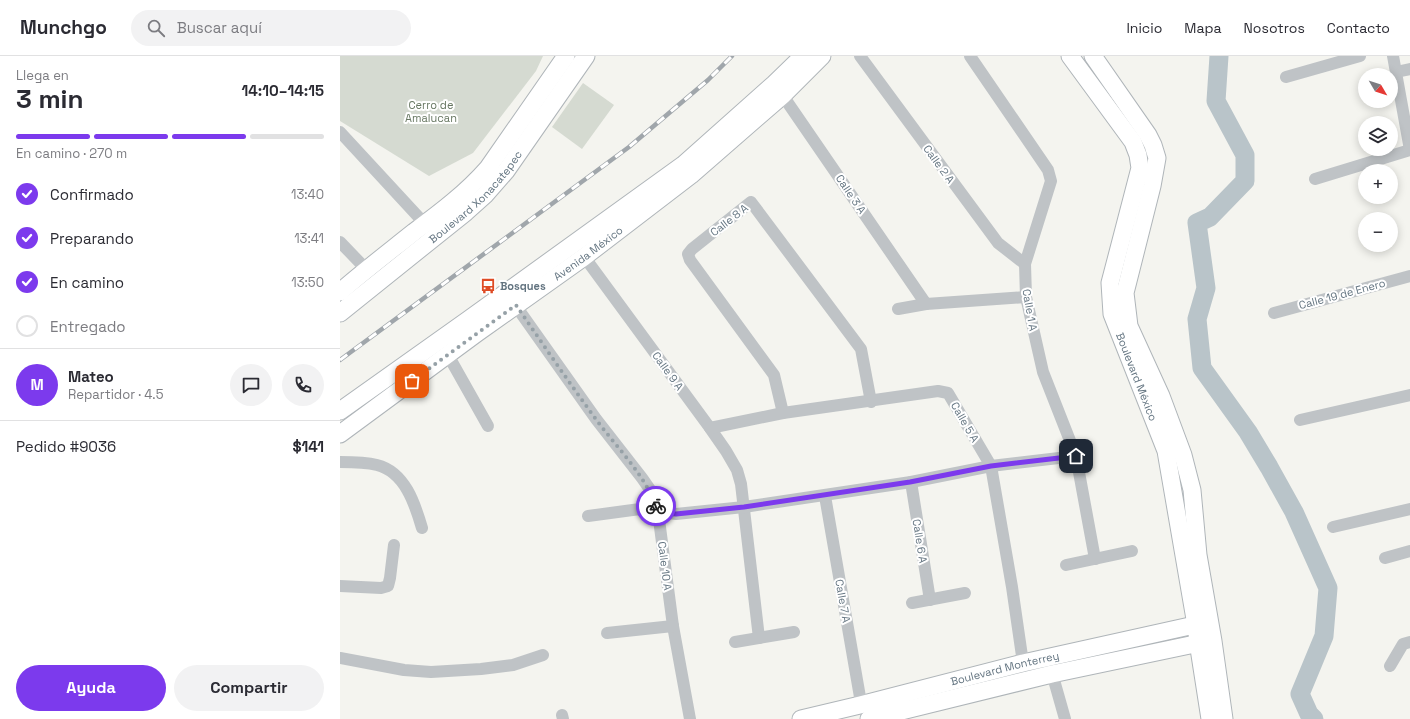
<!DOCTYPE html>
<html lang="es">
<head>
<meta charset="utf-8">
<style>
  :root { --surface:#fff; --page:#f2f2f3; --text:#2b2b33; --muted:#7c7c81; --line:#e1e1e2; --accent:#7c3aed }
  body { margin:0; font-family:"Space Grotesk",sans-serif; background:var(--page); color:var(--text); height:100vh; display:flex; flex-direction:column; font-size:15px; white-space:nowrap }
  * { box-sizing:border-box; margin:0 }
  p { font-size:13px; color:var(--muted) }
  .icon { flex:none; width:22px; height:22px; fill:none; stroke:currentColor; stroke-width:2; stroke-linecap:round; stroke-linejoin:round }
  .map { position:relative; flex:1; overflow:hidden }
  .side { display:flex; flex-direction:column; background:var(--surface); width:340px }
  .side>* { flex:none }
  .needle { width:26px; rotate:129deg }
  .tools { position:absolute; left:1018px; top:12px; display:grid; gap:8px }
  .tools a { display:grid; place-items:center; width:40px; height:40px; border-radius:50%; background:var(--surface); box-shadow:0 2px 10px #0003; font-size:20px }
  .pin { position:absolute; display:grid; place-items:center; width:34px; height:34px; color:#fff; margin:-17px; border-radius:8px; box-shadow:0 2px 6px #0006 }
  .courier { position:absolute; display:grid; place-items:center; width:40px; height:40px; margin:-20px; border:3px solid #7c3aed; border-radius:50%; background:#fff; color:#222; box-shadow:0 1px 5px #0007 }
  .head em { font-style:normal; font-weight:700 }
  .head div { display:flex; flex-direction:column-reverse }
  .head { display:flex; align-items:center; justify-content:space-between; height:68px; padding:0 16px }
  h1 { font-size:26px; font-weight:700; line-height:30px }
  .bar { display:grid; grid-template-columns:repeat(4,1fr); gap:6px 4px; align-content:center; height:48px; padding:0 16px }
  .bar i { height:5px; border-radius:3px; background:var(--line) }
  .bar .current { background:var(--accent) }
  .bar p { grid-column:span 4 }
  .line { display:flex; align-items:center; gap:10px; padding:0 16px; border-top:1px solid var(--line) }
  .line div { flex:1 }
  .round { display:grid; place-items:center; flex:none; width:42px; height:42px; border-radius:21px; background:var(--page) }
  ol { padding:0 16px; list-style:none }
  li { display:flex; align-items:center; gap:12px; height:44px }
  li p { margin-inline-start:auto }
  li .icon { padding:4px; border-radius:50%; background:var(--accent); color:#fff; stroke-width:4 }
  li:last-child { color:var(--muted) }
  li i { width:22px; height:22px; border:2px solid var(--line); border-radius:50% }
  .cta { display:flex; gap:8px; margin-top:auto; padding:8px 16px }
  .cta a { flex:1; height:46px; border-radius:24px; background:var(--accent); color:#fff; font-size:16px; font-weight:700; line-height:46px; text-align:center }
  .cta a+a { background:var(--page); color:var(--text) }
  header { display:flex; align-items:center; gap:24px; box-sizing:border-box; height:56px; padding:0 20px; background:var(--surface); border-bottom:1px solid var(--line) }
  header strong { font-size:19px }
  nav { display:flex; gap:22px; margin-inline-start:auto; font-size:14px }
  .search { width:280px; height:36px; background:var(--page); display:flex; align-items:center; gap:10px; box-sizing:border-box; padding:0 14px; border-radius:22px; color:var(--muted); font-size:15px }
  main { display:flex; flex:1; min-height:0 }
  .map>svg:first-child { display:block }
</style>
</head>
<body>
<header>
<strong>Munchgo</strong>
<div class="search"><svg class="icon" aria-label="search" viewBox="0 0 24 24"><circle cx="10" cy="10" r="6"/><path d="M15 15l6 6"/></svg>Buscar aquí</div>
<nav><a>Inicio</a><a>Mapa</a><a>Nosotros</a><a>Contacto</a></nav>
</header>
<main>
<section class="side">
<div class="head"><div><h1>3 min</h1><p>Llega en</p></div><em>14:10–14:15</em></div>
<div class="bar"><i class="current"></i><i class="current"></i><i class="current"></i><i></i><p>En camino · 270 m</p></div>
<ol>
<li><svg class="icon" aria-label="check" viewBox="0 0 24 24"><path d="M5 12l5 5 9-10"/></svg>Confirmado<p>13:40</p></li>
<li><svg class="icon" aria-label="check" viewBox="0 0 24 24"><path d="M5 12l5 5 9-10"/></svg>Preparando<p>13:41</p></li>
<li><svg class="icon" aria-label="check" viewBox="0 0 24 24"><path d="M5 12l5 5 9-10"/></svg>En camino<p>13:50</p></li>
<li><i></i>Entregado</li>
</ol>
<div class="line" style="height:72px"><b class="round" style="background:var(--accent);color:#fff">M</b><div><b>Mateo</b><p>Repartidor · 4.5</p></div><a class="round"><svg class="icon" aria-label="chat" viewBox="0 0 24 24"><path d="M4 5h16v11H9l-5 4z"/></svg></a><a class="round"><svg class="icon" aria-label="phone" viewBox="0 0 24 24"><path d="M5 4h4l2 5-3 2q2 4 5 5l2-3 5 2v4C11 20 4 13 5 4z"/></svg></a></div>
<div class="line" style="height:52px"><div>Pedido #9036</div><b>$141</b></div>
<div class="cta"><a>Ayuda</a><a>Compartir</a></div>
</section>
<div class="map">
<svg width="1070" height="663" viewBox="0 0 1070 663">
  <rect width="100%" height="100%" fill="#f4f4ef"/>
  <g fill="#d5dad1">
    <path d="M0 0H203L196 15 133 97 89 120 0 65Z"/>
    <path d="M243 27 274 49 242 93 212 71Z"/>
  </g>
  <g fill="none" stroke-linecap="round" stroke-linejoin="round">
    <path stroke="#b9c4c9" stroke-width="19" d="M879 0 876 45 905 99V125L870 161 857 167 866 232 857 263 862 312 908 376 929 411 954 456 988 532 984 580 960 638 969 658 974 663"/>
    <defs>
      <g id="secondary">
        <path id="s1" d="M730 0 793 86 798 99 800 112 770 227 772 258 826 395 856 569 858 586 870 663"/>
        <path d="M753 0 808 79 813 89 817 102 812 130 785 237 789 270 821 340 843 399 852 434 858 499 873 585 884 663"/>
        <path d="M0 236C24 215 49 196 74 176 101 156 126 137 148 112L226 0"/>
        <path id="s2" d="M0 257 126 156 145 139 166 115 246 0"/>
        <path d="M0 355 128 264 343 109 434 28 463 0"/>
        <path id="s3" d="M0 378 137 277 244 201 351 119 443 39 482 0"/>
        <path id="s4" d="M461 663 520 649 683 607 868 566"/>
        <path d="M529 663 712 618 869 585"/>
      </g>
    </defs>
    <use href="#secondary" stroke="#afb5b9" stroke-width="19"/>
    <g stroke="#bfc3c6" stroke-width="12">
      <path d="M520 0 658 187 685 208"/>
      <path d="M630 0 708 114 711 125 685 208 686 241 703 316 736 400 755 503"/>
      <path d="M1053 0 1070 94"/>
      <path d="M1056 16 1070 13"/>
      <path d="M946 21 1020 0"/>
      <path d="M439 34 586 248"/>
      <path d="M0 76 85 168"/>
      <path d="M975 123 1070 94"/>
      <path d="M0 186 26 213"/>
      <path d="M240 195 370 372 386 395 397 414 401 428 419 582"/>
      <path d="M171 243 256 363 302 422 311 435 318 456 333 570 350 663"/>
      <path d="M558 253 586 248 686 241"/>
      <path d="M934 257 1070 220"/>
      <path d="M108 299 148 370"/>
      <path d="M443 357 434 319 350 204 348 198 352 193 411 146 521 293 531 346"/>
      <path d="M960 364 1070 339"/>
      <path d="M370 372 443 357 598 335 608 337 651 410 672 531 683 607"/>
      <path d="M0 406C12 406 25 406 37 409 65 416 75 448 82 472"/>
      <path d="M571 426 590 544"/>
      <path d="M485 440 520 641 531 652"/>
      <path d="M248 460 300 453 336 458 404 451 571 426 651 410 736 400"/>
      <path d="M993 471 1070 453"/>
      <path d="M1045 502 1070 495"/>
      <path d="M726 509 792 495"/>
      <path d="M0 530 41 532 48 530 50 522 54 489"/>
      <path d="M572 547 625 537"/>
      <path d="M267 577 333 570"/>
      <path d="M395 586 454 576"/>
      <path d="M0 602 64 614 91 616 141 613 173 609 203 599"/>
      <path d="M710 610 725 663"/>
      <path d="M1050 610 1063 588 1070 586"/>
      <path d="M222 659 223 663"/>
    </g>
    <use href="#secondary" stroke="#fff" stroke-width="17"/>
    <defs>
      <path id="rail" d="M0 304 289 91 368 24 392 0"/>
    </defs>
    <use href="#rail" stroke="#a0a6ab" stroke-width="4.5"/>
    <use href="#rail" stroke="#fff" stroke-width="3" stroke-dasharray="9" stroke-linecap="butt"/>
  </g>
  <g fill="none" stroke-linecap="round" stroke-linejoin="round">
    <path stroke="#96a1a7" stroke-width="4" stroke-dasharray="0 7.2" d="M72 325 176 249C202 287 228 325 255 362 276 391 303 416 316 450"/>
    <path stroke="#7c3aed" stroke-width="5" d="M316 450 318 456 336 458 404 451 570 426 651 410 736 400"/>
  </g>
  <defs>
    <symbol id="bus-bare" viewBox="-9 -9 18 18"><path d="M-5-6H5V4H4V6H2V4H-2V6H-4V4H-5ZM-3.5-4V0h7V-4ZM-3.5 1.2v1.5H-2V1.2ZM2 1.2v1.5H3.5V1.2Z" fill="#de4b25" stroke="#fff" stroke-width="2.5" paint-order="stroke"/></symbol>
  </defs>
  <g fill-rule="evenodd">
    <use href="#bus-bare" x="137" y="219" width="22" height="22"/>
  </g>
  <g text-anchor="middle" stroke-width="4" stroke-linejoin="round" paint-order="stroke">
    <g font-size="11" fill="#677762" stroke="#fff">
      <text x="91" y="53">Cerro de<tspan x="91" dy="13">Amalucan</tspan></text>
    </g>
    <g font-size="11" fill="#637480" stroke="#fff">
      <text transform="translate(599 108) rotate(54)" y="4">Calle 2 A</text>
      <text transform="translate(511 138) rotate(56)" y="4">Calle 3 A</text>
      <text dy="4" stroke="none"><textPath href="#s2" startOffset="179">Boulevard Xonacatepec</textPath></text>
      <text transform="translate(389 164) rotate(-38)" y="4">Calle 8 A</text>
      <text dy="4" stroke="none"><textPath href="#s3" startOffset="307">Avenida México</textPath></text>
      <text transform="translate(1002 238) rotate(-15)" y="4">Calle 19 de Enero</text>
      <text transform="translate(690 254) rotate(80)" y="4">Calle 1 A</text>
      <text transform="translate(328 315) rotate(54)" y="4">Calle 9 A</text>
      <text dy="4" stroke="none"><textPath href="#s1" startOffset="351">Boulevard México</textPath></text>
      <text transform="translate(625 366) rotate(60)" y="4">Calle 5 A</text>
      <text transform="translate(580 485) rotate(81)" y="4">Calle 6 A</text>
      <text transform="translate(325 510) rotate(83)" y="4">Calle 10 A</text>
      <text transform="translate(503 545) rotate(80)" y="4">Calle 7 A</text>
      <text dy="4" stroke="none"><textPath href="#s4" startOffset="210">Boulevard Monterrey</textPath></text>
    </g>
    <g font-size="11" font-weight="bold" fill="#637480" stroke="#fff" text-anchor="start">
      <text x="160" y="234">Bosques</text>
    </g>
  </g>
</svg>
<div class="tools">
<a><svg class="needle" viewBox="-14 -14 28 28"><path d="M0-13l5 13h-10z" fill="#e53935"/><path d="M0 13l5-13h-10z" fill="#7c7c81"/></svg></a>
<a><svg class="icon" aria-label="layers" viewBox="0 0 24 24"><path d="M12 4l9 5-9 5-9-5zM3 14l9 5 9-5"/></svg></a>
<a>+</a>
<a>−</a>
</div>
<div class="pin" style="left:72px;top:325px;background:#ea580c"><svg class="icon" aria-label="bag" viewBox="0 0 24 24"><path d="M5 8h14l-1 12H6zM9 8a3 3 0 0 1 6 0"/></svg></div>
<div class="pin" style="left:736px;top:400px;background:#1f2937"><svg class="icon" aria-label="home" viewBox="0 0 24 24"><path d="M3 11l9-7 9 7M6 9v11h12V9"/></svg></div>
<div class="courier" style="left:316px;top:450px"><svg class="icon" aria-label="bike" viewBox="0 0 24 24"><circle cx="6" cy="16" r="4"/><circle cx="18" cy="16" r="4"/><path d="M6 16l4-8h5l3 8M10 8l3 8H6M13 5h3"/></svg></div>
</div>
</main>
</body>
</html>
